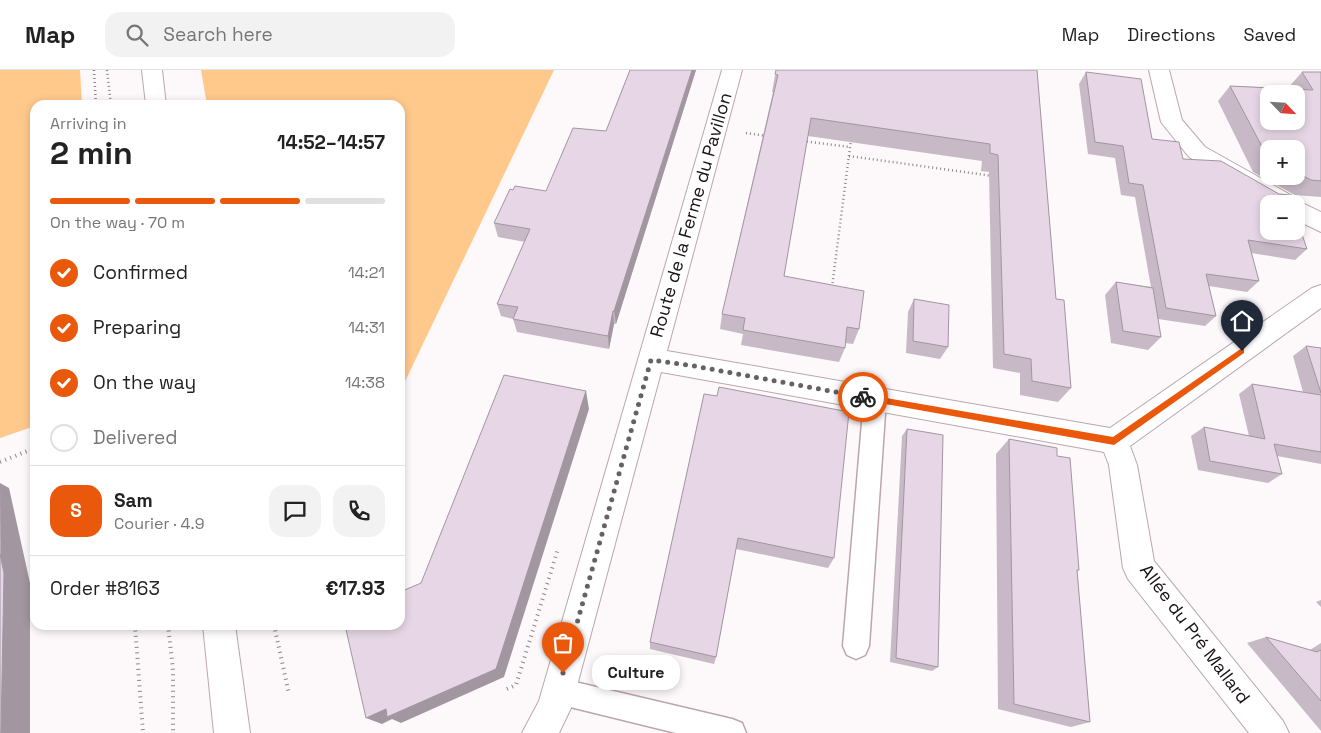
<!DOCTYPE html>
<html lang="en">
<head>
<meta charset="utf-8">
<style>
  :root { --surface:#fff; --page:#f2f2f2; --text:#222; --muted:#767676; --line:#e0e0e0; --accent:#ea580c }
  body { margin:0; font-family:"Space Grotesk",sans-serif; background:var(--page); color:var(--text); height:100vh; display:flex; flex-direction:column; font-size:19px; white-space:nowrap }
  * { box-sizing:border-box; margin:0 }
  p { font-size:16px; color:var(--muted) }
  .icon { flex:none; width:28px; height:28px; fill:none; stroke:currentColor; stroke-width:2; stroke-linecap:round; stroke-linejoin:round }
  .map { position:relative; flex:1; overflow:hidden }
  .side { position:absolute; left:30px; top:30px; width:375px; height:530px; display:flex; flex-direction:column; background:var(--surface); border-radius:15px; box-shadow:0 2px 8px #0003 }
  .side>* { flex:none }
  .needle { width:32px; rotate:115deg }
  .fabs { position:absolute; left:1260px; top:15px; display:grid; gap:10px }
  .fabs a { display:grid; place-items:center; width:45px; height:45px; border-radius:10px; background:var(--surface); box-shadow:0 2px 8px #0003; font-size:25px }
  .pin { position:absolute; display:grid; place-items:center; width:42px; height:42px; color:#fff; margin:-51px -21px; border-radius:50% 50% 50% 0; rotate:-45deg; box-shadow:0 0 5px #0007 }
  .pin .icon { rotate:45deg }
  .courier { position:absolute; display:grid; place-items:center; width:50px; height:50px; margin:-25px; border:4px solid #ea580c; border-radius:50%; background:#fff; color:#222; box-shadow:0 1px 6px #0007 }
  .bubble { position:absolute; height:35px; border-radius:15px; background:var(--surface); box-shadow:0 2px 8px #0003; font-size:16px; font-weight:800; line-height:35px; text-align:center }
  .overview em { font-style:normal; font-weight:800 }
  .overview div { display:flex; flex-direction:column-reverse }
  .overview { display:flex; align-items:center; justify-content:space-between; height:85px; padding:0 20px }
  h1 { font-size:32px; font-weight:800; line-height:38px }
  .bar { display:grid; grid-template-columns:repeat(4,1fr); gap:8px 5px; align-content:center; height:60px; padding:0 20px }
  .bar i { height:6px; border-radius:4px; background:var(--line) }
  .bar .active { background:var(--accent) }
  .bar p { grid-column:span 4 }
  .line { display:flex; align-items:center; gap:12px; padding:0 20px; border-top:1px solid var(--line) }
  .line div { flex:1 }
  .round { display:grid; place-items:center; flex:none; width:52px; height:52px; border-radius:15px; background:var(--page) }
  ol { padding:0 20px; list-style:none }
  li { display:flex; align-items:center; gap:15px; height:55px }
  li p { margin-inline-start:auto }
  li .icon { padding:5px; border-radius:50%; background:var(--accent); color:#fff; stroke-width:4 }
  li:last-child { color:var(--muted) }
  li i { width:28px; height:28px; border:2px solid var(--line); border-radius:50% }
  header { display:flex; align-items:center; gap:30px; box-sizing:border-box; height:70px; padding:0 25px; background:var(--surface); border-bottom:1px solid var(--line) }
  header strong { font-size:24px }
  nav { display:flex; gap:28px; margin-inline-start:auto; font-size:18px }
  .search { width:350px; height:45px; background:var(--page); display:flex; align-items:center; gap:12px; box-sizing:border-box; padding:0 18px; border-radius:15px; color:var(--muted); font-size:19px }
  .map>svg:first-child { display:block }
</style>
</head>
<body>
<header>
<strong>Map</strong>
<div class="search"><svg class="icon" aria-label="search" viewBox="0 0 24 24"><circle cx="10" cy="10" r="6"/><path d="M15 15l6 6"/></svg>Search here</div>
<nav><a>Map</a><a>Directions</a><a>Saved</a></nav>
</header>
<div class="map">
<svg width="1321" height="663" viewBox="0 0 1321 663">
  <rect width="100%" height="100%" fill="#fdf8f9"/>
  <g fill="#ffc98c">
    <path d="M0 0H80L82 35H35V356L0 368Z"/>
    <path d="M201 0H554L400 322V35H207Z"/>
  </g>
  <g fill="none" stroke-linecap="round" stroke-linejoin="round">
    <defs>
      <g id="lane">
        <path d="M875 320 882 323 886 329 869 576 865 585 856 589 847 585 843 576 864 329 868 323Z"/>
        <path d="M558 608 732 649 742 653 746 663H676L558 634 549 630 545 621 549 612Z"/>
      </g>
      <g id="street">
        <path d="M722 0H742L667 281 1110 358 1312 218 1321 215V238L1130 376 1137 395 1154 491 1283 651 1289 663H1249L1128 509 1123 498 1109 395 1104 382 661 302 571 638 559 663H522L539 631Z"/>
        <path d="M1149 0H1169L1182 50 1205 77 1296 128 1298 131 1321 142V162L1296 150V134H1269L1189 87 1161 52Z"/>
      </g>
      <g id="secondary">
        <path d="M142 0H162L166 35H146Z"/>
        <path d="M203 555H235L250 663H214Z"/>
      </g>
    </defs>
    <use href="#lane" stroke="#bca6ab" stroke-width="3"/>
    <use href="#street" stroke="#bca6ab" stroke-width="2"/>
    <use href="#secondary" stroke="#bca6ab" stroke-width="2"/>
    <g stroke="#8e8789" stroke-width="2.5" stroke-dasharray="1 3" stroke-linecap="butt">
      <path d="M94 0 96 35"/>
      <path d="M107 0 111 35"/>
      <path d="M746 63 767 66"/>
      <path d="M803 71 850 77"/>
      <path d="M849 86 993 106"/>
      <path d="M832 217 851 70"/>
    </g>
    <g stroke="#8e8789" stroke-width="4" stroke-dasharray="1 4.5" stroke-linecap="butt">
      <path d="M0 392 35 378"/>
      <path d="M135 555 143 663"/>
      <path d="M168 555 173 600V663"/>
      <path d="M274 555 289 624"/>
      <path d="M507 619 516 615 558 479"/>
    </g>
    <use href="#lane" fill="#fff" fill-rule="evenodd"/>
    <use href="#street" fill="#fff" fill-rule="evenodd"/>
    <use href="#secondary" fill="#fff" fill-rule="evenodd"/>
  </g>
  <g fill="#c7b9c6" fill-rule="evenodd">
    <path d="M630 0H696L616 254H614L609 279 517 262 513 249 501 246 497 234 525 172 498 167 494 153 546 121 606 61Z"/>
    <path d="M776 0H1037L1056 229 1071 318 1058 332 1020 325V303L993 298 989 102 981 101 982 91 808 66 784 206 859 259 853 274 845 273V278L839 292 741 275 743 264 720 259 722 244 773 22H772Z"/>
    <path d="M1086 2 1152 69 1183 89 1307 179 1295 190 1251 183 1259 211 1247 222 1209 216 1216 246 1205 256 1158 249 1161 267 1148 280 1111 273 1105 225 1116 212 1151 217 1135 127 1121 125 1115 88 1088 84 1079 14Z"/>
    <path d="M1302 2H1321V127L1295 125 1253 102 1218 31 1230 16 1288 18ZM1269 79H1296V106H1269Z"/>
    <path d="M914 229 948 277 940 289 906 283 908 242Z"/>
    <path d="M1306 276 1321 278V394L1277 386 1282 404 1268 413 1198 400 1191 366 1204 357 1249 366 1239 324 1252 314 1303 322 1293 286Z"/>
    <path d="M704 324 834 488 828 498 736 479 716 587 714 594 650 579V572Z"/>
    <path d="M907 359 938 597 932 601 890 592 902 366Z"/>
    <path d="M1009 369 1057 386 1079 500 1077 501 1090 652 1071 657 998 639 996 384Z"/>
    <path d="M1321 530V537L1316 532Z"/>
    <path d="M1266 567 1310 580 1321 573V661L1247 573Z"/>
  </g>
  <g fill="#a296a1">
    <path d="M692 0H696L616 254 614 241Z"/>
    <path d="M613 241 614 254 609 279 608 266Z"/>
    <path d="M586 321 589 339 504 607 401 653 392 649 382 654 366 648Z"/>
    <path d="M0 413 9 418 30 513V663H1Z"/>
  </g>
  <g fill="#e7d7e6" stroke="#a296a1" fill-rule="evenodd">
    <path d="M630 0H692L614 241H613L608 266 513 249 518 237 497 234 530 159 494 153 510 119 513 120 515 116 546 121 573 58 606 61Z"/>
    <path d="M776 0H1037L1056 229 1064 230 1071 318 1032 311 1031 289 1004 284 998 85 990 83V74L811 48 784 206 864 221 859 259 847 257 845 278 743 260 745 248 722 244 778 5 775 4Z"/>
    <path d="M1086 2 1141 9 1152 69 1179 72 1183 89 1221 91 1279 124 1289 125 1292 134H1269V161H1296V147L1307 179 1248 170 1259 211 1206 204 1216 246 1166 238 1143 115 1129 113 1123 76 1095 72Z"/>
    <path d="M1302 2H1321V111L1311 110 1296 102V79H1269V87L1267 86 1230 16 1313 20ZM1269 24H1296V51H1269Z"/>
    <path d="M1116 212 1153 218 1161 267 1123 261Z"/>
    <path d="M914 229 949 235 948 277 913 271Z"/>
    <path d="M1306 276 1321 278V323Z"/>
    <path d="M504 305 586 321 496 599 387 647 386 639 366 648 345 555H400V522L421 513Z"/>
    <path d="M1252 314 1321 325V382L1274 374 1282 404 1210 391 1204 357 1265 369Z"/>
    <path d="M719 317 849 342 834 488 738 468 716 587 650 572 704 324 717 326Z"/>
    <path d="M907 359 943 365 938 597 896 588Z"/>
    <path d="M1009 369 1057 378V386L1070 388 1079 500H1077L1090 652 1014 634Z"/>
    <path d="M0 484 4 503 1 663H0Z"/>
    <path d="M1266 567 1317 582 1321 580V631Z"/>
  </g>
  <path fill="#ea580c" d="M1242 278 1244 279V283L1114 375 863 330 859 327 863 324 1113 367Z"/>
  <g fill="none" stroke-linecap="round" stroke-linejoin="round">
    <path stroke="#686163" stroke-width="5" stroke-dasharray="0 9" d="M563 603 651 290 694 296 863 327"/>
  </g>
  <g text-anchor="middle" stroke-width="4" stroke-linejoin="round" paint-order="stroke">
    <g font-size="18" fill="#181012" stroke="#fff">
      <text transform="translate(691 145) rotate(-74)" y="6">Route de la Ferme du Pavillon</text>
      <text transform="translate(1195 564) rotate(53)" y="6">Allée du Pré Mallard</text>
    </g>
  </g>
</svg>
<div class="fabs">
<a><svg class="needle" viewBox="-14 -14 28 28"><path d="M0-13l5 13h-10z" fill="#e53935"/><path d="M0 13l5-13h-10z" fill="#767676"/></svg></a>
<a>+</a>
<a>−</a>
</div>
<div class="pin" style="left:563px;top:603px;background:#ea580c"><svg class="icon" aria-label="bag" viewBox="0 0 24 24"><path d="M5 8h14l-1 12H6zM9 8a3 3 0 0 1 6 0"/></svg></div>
<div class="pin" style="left:1242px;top:281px;background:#1f2937"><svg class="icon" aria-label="home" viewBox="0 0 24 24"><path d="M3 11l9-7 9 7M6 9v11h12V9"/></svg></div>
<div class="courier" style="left:863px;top:327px"><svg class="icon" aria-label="bike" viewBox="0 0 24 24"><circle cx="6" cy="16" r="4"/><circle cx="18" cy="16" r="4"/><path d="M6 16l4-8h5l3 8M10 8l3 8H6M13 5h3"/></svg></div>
<div class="bubble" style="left:592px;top:585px;width:88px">Culture</div>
<section class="side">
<div class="overview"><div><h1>2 min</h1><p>Arriving in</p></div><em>14:52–14:57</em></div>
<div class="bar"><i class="active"></i><i class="active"></i><i class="active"></i><i></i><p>On the way · 70 m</p></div>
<ol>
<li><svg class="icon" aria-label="check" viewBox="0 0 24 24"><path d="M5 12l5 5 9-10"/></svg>Confirmed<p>14:21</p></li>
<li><svg class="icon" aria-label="check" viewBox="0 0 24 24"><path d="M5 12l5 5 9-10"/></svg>Preparing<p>14:31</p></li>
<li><svg class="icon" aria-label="check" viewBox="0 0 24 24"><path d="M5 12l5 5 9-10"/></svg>On the way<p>14:38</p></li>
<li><i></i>Delivered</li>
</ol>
<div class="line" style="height:90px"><b class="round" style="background:var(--accent);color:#fff">S</b><div><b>Sam</b><p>Courier · 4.9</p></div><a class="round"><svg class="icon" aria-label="chat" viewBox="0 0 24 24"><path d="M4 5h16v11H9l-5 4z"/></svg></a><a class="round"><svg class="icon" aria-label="phone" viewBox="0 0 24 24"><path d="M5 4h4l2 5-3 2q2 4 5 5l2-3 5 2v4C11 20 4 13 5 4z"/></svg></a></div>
<div class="line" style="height:65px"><div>Order #8163</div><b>€17.93</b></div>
</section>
</div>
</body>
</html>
